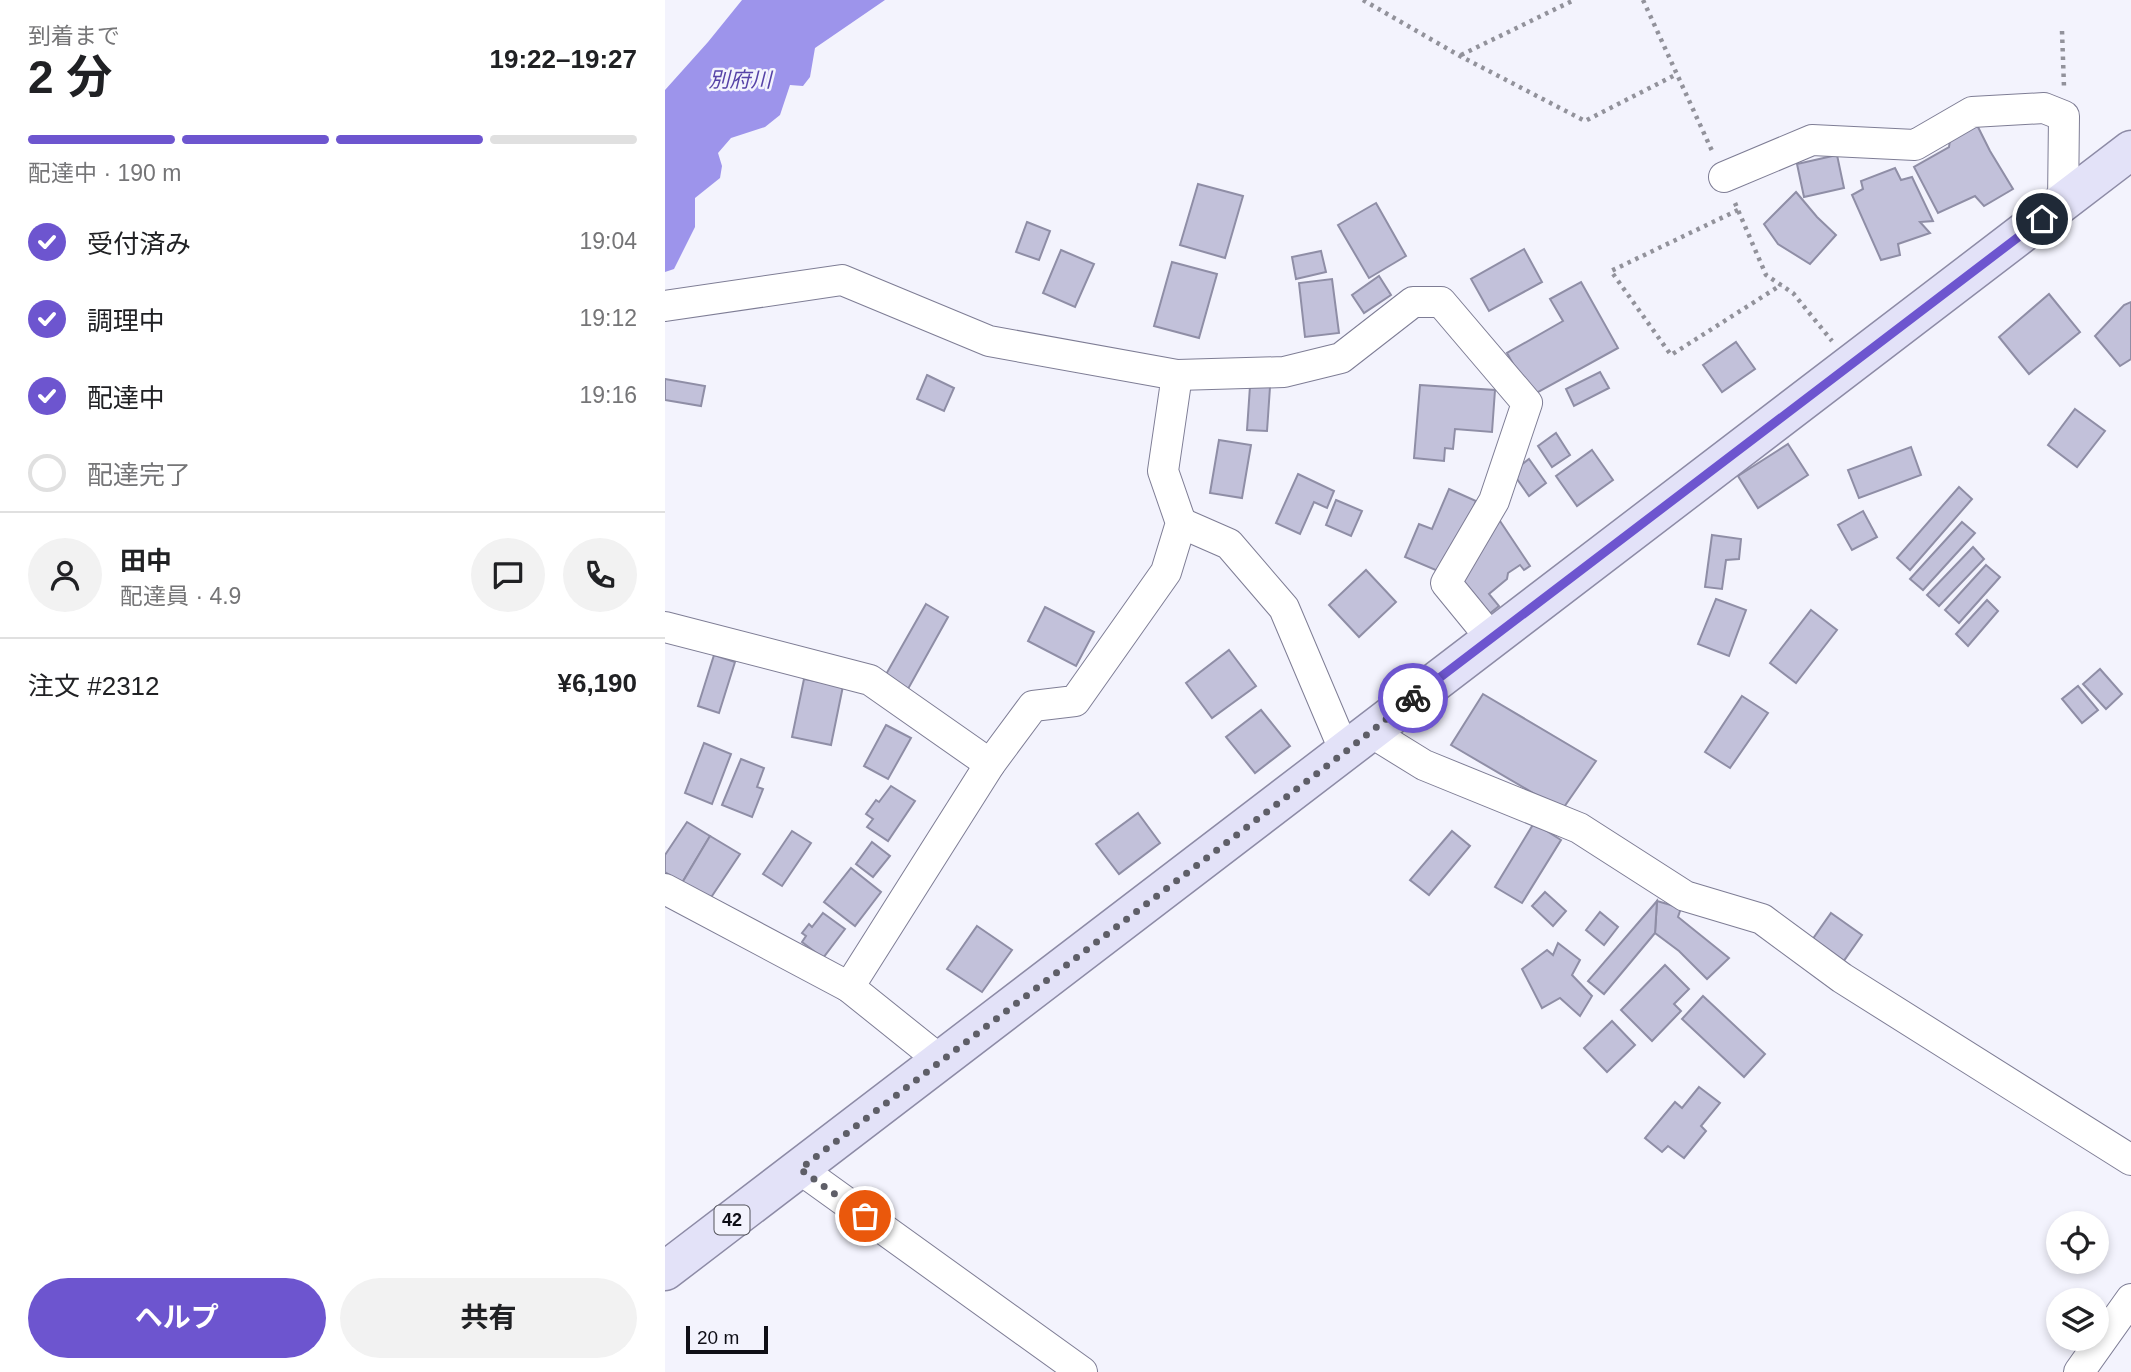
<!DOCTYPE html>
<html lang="ja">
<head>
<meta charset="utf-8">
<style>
  :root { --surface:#fff; --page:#f2f2f2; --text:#202124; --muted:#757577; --line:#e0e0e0; --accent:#6d55cf }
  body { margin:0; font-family:Helvetica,"Noto Sans JP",sans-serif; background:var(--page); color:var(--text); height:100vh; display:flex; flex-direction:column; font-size:26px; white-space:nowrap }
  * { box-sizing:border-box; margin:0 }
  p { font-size:23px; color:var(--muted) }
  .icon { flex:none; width:38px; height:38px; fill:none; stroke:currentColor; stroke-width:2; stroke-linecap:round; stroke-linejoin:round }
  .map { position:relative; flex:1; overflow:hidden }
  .side { display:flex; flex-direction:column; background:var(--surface); width:665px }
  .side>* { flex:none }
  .buttons { position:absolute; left:1381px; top:1211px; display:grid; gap:14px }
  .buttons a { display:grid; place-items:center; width:63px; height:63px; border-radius:50%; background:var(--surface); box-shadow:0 4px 10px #0003; font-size:35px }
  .scale { position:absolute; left:21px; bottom:18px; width:82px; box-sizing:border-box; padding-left:7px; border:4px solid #0e0e16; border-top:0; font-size:19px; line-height:24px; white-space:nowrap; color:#0e0e16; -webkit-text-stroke:5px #f3f3fd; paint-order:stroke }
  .pin { position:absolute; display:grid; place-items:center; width:60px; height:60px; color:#fff; margin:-30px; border:4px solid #fff; border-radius:50%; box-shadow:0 2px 7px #0007 }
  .courier { position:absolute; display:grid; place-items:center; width:70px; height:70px; margin:-35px; border:5px solid #6d55cf; border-radius:50%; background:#fff; color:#222; box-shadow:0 2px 9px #0007 }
  .summary em { font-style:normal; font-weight:700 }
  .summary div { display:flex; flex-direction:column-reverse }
  .summary { display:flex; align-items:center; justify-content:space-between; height:119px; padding:0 28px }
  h1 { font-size:46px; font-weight:700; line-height:52px }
  .bar { display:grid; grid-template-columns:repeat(4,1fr); gap:10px 7px; align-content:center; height:84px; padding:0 28px }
  .bar i { height:9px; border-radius:5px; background:var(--line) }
  .bar .active { background:var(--accent) }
  .bar p { grid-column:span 4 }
  .line { display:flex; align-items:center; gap:18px; padding:0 28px; border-top:2px solid var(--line) }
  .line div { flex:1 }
  .round { display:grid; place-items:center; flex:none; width:74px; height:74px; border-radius:37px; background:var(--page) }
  ol { padding:0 28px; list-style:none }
  li { display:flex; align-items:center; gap:21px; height:77px }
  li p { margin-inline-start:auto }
  li .icon { padding:7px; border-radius:50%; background:var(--accent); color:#fff; stroke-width:4 }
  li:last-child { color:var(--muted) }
  li i { width:38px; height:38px; border:4px solid var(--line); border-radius:50% }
  .primary-button { display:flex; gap:14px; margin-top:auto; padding:14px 28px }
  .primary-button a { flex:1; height:80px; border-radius:42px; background:var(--accent); color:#fff; font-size:28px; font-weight:700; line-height:80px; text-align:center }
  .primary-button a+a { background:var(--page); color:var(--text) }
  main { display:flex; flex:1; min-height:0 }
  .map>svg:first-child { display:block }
</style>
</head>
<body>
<main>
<section class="side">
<div class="summary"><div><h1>2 分</h1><p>到着まで</p></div><em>19:22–19:27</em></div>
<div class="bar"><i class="active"></i><i class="active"></i><i class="active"></i><i></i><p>配達中 · 190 m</p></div>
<ol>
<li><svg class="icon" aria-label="check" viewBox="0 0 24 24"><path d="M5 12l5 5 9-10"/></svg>受付済み<p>19:04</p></li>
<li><svg class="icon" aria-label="check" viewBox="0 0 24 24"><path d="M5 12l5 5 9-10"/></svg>調理中<p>19:12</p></li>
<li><svg class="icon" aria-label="check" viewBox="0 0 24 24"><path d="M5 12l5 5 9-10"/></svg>配達中<p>19:16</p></li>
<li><i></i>配達完了</li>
</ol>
<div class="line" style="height:126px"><a class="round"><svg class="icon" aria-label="person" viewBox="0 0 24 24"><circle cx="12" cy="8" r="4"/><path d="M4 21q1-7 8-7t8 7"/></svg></a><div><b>田中</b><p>配達員 · 4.9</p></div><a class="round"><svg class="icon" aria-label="chat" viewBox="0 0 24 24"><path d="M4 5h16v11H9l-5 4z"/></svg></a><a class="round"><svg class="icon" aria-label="phone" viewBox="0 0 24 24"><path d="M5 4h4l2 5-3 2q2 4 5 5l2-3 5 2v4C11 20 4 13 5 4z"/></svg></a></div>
<div class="line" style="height:91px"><div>注文 #2312</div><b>¥6,190</b></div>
<div class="primary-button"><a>ヘルプ</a><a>共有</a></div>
</section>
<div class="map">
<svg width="1466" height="1372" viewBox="0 0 1466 1372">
  <rect width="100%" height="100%" fill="#f3f3fd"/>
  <path fill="#9d94eb" d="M77 0H220L150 48 145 77 138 86 125 85 115 115 100 127 66 138 53 153 57 166 55 178 30 198V227L9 269 0 272V90L43 42Z"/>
  <g fill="#c2c1da" stroke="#8f8ea6" stroke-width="2">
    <path d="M1310 121 1325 151 1348 189 1319 206 1310 196 1273 213 1249 167 1284 147 1286 133Z"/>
    <path d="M1172 155 1179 188 1139 197 1132 164Z"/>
    <path d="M1230 168 1236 180 1247 177 1268 221 1255 222 1265 233 1233 244 1235 255 1216 260 1187 195 1198 189 1196 181Z"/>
    <path d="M533 184 578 196 560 258 515 245Z"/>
    <path d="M1131 192 1152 217 1171 235 1145 264 1113 244 1099 224Z"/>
    <path d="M711 203 741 256 704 278 673 225Z"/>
    <path d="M362 222 385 231 374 260 351 252Z"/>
    <path d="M859 249 877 282 824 311 806 279Z"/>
    <path d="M396 250 429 264 410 307 378 293Z"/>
    <path d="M656 251 661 272 631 279 627 257Z"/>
    <path d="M507 262 552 274 534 338 489 326Z"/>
    <path d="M714 276 726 295 699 313 687 295Z"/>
    <path d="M667 279 674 333 640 337 634 283Z"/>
    <path d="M916 282 953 348 866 396 842 353 898 321 885 299Z"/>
    <path d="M1384 294 1415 332 1364 374 1334 337Z"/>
    <path d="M1466 302V359L1455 366 1430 336 1459 305Z"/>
    <path d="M1071 342 1090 369 1057 392 1038 365Z"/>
    <path d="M935 372 944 388 909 406 901 389Z"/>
    <path d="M262 375 289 388 279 411 252 399Z"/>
    <path d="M0 379 40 386 36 406 0 400Z"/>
    <path d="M755 385 830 390 827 432 790 429 788 449 780 448 779 461 749 458Z"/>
    <path d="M585 386 605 387 602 431 582 430Z"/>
    <path d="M1410 409 1440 431 1412 467 1383 445Z"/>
    <path d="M891 433 905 455 887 467 873 446Z"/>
    <path d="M554 440 586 445 577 498 545 493Z"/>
    <path d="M1123 444 1143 475 1093 508 1073 476Z"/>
    <path d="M1246 447 1256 475 1194 498 1183 470Z"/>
    <path d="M927 450 948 480 912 506 891 476Z"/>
    <path d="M864 459 881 483 864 496 847 472Z"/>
    <path d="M633 474 669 491 662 508 649 502 635 534 611 523Z"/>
    <path d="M1294 487 1307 499 1245 570 1232 558Z"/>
    <path d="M784 489 811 501 780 574 740 557 754 524 767 529Z"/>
    <path d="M671 500 697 511 686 536 661 525Z"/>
    <path d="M1198 511 1212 537 1187 550 1173 525Z"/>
    <path d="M829 512 865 566 859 570 855 565 843 573 842 579 824 594 834 606 817 620 794 572Z"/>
    <path d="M1297 522 1310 533 1258 590 1245 579Z"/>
    <path d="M1047 535 1076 539 1074 559 1061 560 1057 589 1040 587Z"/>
    <path d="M1308 547 1319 559 1274 606 1262 595Z"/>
    <path d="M1321 565 1335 577 1294 623 1280 610Z"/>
    <path d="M701 570 731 602 694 637 664 605Z"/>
    <path d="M1051 599 1081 610 1064 656 1033 644Z"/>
    <path d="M1322 600 1333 611 1303 646 1291 634Z"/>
    <path d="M261 604 283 617 243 689 220 676Z"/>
    <path d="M380 607 429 632 411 666 363 641Z"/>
    <path d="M1146 610 1172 630 1131 683 1105 663Z"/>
    <path d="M564 650 591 686 547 718 521 683Z"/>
    <path d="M49 655 70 662 54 713 33 706Z"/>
    <path d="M1435 669 1457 694 1441 709 1418 684Z"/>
    <path d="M139 679 178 686 166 745 127 737Z"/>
    <path d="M1413 686 1433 710 1417 723 1397 699Z"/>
    <path d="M818 694 931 761 897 810 786 745Z"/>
    <path d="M1077 696 1103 713 1065 768 1040 752Z"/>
    <path d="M596 710 625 746 590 773 561 737Z"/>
    <path d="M221 725 246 738 223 779 199 766Z"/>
    <path d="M39 743 66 754 47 804 20 793Z"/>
    <path d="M76 759 99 768 92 787 98 789 87 817 57 805Z"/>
    <path d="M226 786 250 801 223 841 202 827 208 819 201 814 211 800 214 802Z"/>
    <path d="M473 813 495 843 454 874 431 844Z"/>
    <path d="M22 822 45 836 17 883 0 872V855Z"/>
    <path d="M869 823 896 840 857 903 830 887Z"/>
    <path d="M127 831 146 843 117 886 98 874Z"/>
    <path d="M787 831 805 846 764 895 745 880Z"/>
    <path d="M45 836 75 854 45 899 17 883Z"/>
    <path d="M207 842 225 856 208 877 191 864Z"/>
    <path d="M186 868 216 892 190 926 159 902Z"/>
    <path d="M880 892 901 911 888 926 867 906Z"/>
    <path d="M992 901 1016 908 1013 917 1064 958 1042 979 1014 951 990 933Z"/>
    <path d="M992 901 990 933 939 994 923 981Z"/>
    <path d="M935 912 953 927 939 945 921 930Z"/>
    <path d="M158 913 180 929 158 958 137 942 141 936 137 933 144 924 147 927Z"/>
    <path d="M1166 913 1197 935 1178 962 1147 940Z"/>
    <path d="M312 926 347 950 317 992 282 969Z"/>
    <path d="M893 943 915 960 907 975 927 996 915 1016 895 998 877 1008 857 969 882 950 888 955Z"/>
    <path d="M1000 965 1024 989 1009 1004 1016 1011 987 1041 956 1010Z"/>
    <path d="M1038 996 1100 1054 1079 1077 1017 1019Z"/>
    <path d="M947 1021 970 1045 942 1072 919 1048Z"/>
    <path d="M1034 1087 1055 1103 1036 1126 1041 1131 1019 1158 1003 1146 997 1152 980 1138 1010 1102 1017 1108Z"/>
  </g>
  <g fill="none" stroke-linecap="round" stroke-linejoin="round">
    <defs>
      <g id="street">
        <path d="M1059 177 1147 140 1250 145 1307 112 1379 108 1399 116 1398 203"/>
        <path d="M0 306 177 280 324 341 512 375 498 471 516 523 501 572 410 701 368 706 325 764 184 987"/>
        <path d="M512 375 619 372 676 358 748 302H776L862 403 829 501 781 583 826 638"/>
        <path d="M516 523 564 544 619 608 680 752"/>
        <path d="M0 627 205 680 325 764"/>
        <path d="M704 731 759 765 914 828 1020 896 1097 919 1177 978 1466 1160"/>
        <path d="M0 889 184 987 275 1060"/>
        <path d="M135 1169 417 1372"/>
        <path d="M1414 1372 1466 1299"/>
      </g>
      <path id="primary" d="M0 1271 1466 150"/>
    </defs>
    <use href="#street" stroke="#7e7d95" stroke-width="32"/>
    <use href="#primary" stroke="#8d8ba6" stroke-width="41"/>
    <g stroke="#92929b" stroke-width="4.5" stroke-dasharray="3.5 5" stroke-linecap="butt">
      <path d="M698 0 795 56 920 121 1012 74"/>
      <path d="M978 0 1048 153"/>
      <path d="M1397 31 1399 87"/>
      <path d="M796 55 909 0"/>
      <path d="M1070 203 1101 275 1128 293 1167 341"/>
      <path d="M1073 210 946 271 1006 355 1116 285"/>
    </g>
    <use href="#street" stroke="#fff" stroke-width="30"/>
    <use href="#primary" stroke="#e3e2f8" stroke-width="38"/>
  </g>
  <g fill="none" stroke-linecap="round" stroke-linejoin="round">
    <path stroke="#5e5e67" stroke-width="7" stroke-dasharray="0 12.6" d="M200 1216 135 1169 680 752 748 698"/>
    <path stroke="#6d55cf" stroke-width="9" d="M748 698 1377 219"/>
  </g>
  <g text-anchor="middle" stroke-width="5" stroke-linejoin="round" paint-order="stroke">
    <rect fill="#f3f3fd" stroke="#53535b" stroke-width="2" x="49.5" y="1205.5" width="35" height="29" rx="5"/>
    <g font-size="18" font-weight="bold" fill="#0e0e16">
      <text x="67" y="1226">42</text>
    </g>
    <g font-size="21" font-style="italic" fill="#5642a7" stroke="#f3f3fd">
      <text x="75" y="87">別府川</text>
    </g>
  </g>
</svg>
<div class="buttons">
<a><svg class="icon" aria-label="locate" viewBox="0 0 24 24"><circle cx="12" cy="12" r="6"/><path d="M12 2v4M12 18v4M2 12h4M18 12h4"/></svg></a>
<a><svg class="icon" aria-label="layers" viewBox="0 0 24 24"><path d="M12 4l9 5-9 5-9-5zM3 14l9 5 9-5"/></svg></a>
</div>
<div class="scale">20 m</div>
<div class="pin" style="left:200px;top:1216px;background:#ea580c"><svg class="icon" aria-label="bag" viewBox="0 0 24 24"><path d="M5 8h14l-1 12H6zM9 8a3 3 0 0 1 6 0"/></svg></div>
<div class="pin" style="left:1377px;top:219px;background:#1f2937"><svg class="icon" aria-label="home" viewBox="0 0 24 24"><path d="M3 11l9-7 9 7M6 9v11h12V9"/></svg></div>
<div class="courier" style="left:748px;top:698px"><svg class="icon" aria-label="bike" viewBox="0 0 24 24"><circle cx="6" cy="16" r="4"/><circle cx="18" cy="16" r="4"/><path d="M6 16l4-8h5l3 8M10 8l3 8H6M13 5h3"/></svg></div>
</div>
</main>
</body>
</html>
